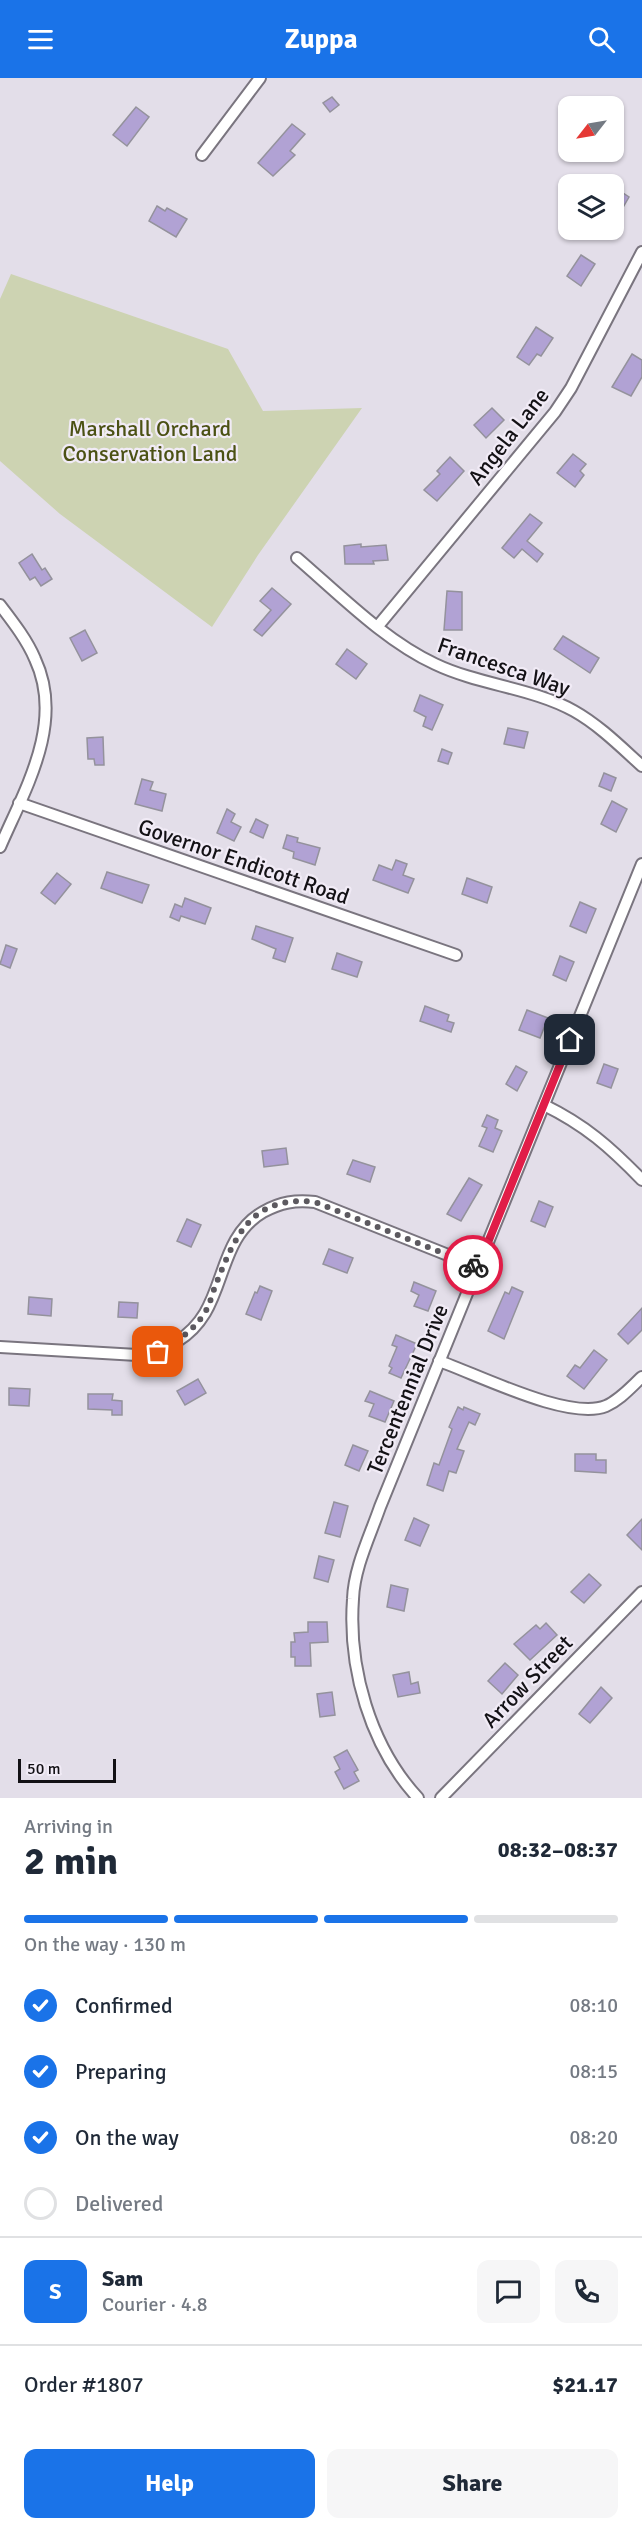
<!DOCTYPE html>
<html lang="en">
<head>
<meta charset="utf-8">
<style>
  :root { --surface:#fff; --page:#f6f6f7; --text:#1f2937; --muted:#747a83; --line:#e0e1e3; --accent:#1a73e8 }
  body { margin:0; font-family:Signika,sans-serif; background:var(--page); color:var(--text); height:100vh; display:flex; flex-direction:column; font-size:22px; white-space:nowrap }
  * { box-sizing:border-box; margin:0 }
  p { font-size:20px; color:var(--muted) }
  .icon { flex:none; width:33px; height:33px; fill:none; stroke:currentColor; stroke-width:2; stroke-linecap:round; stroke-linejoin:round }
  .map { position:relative; height:1720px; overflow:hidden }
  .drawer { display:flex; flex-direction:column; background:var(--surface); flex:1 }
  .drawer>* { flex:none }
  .needle { width:39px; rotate:239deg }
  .controls { position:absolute; left:558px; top:18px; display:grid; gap:12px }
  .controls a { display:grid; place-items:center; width:66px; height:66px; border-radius:12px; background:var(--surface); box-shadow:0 2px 4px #0004; font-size:30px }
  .scale { position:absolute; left:18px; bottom:15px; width:98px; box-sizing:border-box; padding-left:6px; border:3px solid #131115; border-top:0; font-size:16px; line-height:21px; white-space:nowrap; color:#131115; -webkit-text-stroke:4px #f1ebf6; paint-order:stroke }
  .pin { position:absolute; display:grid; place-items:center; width:51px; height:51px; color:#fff; margin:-26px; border-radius:12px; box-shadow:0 3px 9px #0006 }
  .courier { position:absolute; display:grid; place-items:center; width:60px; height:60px; margin:-30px; border:4px solid #e11d48; border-radius:50%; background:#fff; color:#222; box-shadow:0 2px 8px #0007 }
  .head em { font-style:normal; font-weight:700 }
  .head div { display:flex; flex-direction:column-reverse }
  .head { display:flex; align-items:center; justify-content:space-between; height:102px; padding:0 24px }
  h1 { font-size:39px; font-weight:700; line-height:45px }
  .bar { display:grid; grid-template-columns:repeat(4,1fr); gap:9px 6px; align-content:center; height:72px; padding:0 24px }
  .bar i { height:8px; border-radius:4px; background:var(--line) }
  .bar .selected { background:var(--accent) }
  .bar p { grid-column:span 4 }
  .line { display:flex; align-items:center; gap:15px; padding:0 24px; border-top:2px solid var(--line) }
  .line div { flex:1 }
  .round { display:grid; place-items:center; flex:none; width:63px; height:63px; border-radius:12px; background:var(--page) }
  ol { padding:0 24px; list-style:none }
  li { display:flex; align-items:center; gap:18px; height:66px }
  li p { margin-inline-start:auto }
  li .icon { padding:6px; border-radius:50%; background:var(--accent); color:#fff; stroke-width:4 }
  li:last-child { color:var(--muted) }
  li i { width:33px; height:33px; border:3px solid var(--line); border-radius:50% }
  .action { display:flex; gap:12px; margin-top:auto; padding:12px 24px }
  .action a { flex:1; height:69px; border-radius:12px; background:var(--accent); color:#fff; font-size:24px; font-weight:700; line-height:69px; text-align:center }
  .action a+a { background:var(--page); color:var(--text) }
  header { display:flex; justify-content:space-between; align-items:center; height:78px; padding:0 24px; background:var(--accent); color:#fff; font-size:27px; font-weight:700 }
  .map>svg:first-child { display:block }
</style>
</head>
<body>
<header><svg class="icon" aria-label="menu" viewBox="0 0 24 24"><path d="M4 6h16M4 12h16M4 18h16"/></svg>Zuppa<svg class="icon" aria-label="search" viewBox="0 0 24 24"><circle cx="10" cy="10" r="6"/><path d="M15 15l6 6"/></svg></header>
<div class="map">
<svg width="642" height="1720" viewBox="0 0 642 1720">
  <rect width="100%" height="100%" fill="#e3dee9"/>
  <path fill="#cdd3b2" d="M11 196 228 271 263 333 362 330 258 477 212 549 60 436 0 383V221Z"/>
  <g fill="#b1a2d4" stroke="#94929c" stroke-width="1.5">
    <path d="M332 19 339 27 330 34 323 25Z"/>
    <path d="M136 29 149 39 127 68 113 57Z"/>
    <path d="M292 46 305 56 290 73 295 77 273 98 258 85Z"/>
    <path d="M614 109 629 119 614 145Z"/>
    <path d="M157 128 165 133 167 130 187 141 176 159 149 143Z"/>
    <path d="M581 177 595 186 581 208 567 198Z"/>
    <path d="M536 249 553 260 541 278 537 276 529 287 517 279Z"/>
    <path d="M632 276 642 282V299L631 318 612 309Z"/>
    <path d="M492 330 504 342 486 360 474 347Z"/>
    <path d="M573 376 586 386 580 393 584 397 575 409 557 395Z"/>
    <path d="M450 379 464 393 437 423 424 412 440 396 437 393Z"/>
    <path d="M530 436 542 445 527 463 543 476 537 484 522 471 514 480 502 470Z"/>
    <path d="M361 466V469L386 467 388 482 373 483 374 486H345L344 468Z"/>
    <path d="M32 476 42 492 45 490 52 501 41 508 35 499 30 502 19 485Z"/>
    <path d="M272 510 291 526 262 558 254 552 271 532 260 523Z"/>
    <path d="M447 513 462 514V552H444Z"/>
    <path d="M85 552 97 575 82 583 70 560Z"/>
    <path d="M563 558 599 580 590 595 554 571Z"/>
    <path d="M347 571 367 586 356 601 336 586Z"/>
    <path d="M420 617 443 627 432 652 423 648 426 639 414 633Z"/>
    <path d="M508 650 528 654 524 670 504 666Z"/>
    <path d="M103 659 104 687H95L94 681H88L87 660Z"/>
    <path d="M442 671 452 675 448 686 438 683Z"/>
    <path d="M604 695 616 700 611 713 599 708Z"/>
    <path d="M142 701 153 704 150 712 166 716 162 733 135 726Z"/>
    <path d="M612 723 627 731 616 754 601 746Z"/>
    <path d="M227 731 235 736 231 744 241 749 234 763 217 755Z"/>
    <path d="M256 741 268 747 263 760 250 754Z"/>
    <path d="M287 757 298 760 297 764 320 770 315 787 293 780 294 774 283 770Z"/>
    <path d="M396 782 407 786 403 797 414 801 408 815 373 802 379 787 392 792Z"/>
    <path d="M107 794 149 807 142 825 101 810Z"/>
    <path d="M57 795 71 806 55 826 41 815Z"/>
    <path d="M467 800 492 809 487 825 462 816Z"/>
    <path d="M185 820 211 830 205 846 181 838 179 843 170 839 175 826 182 829Z"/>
    <path d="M580 824 596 831 586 855 570 848Z"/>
    <path d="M256 848 293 860 285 884 273 880 276 871 252 861Z"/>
    <path d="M6 867 17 871 10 890 0 886Z"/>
    <path d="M337 875 362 884 357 899 332 891Z"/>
    <path d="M560 878 574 884 566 903 553 897Z"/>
    <path d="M425 928 449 937 447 943 454 945 451 954 420 943Z"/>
    <path d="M527 932 548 940 540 960 519 952Z"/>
    <path d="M604 986 618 991 611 1010 597 1005Z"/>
    <path d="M516 988 527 994 517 1013 506 1006Z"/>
    <path d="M487 1037 498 1042 495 1050 502 1053 493 1074 479 1068 487 1050 482 1048Z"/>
    <path d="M286 1070 288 1086 264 1089 262 1073Z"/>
    <path d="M353 1082 375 1089 370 1104 347 1096Z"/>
    <path d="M469 1100 482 1107 461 1143 447 1136Z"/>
    <path d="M539 1123 553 1129 545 1149 531 1143Z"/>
    <path d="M187 1141 201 1147 191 1169 177 1163Z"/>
    <path d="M329 1171 353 1180 347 1195 323 1186Z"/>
    <path d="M414 1204 436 1213 428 1233 414 1228 419 1217 411 1213Z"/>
    <path d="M260 1208 272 1213 261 1242 246 1236 255 1214 257 1215Z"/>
    <path d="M512 1209 523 1214 504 1261 488 1253 505 1214 509 1216Z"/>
    <path d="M29 1219 52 1221 51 1238 28 1236Z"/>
    <path d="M119 1224 138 1225 137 1240 118 1239Z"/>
    <path d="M642 1230V1252L628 1266 618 1256Z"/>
    <path d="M396 1257 417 1266 401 1300 389 1295 392 1290 389 1288 397 1269 392 1267Z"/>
    <path d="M594 1272 607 1282 584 1311 567 1298 575 1287 580 1290Z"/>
    <path d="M198 1301 206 1315 185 1327 177 1313Z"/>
    <path d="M9 1310 30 1311 29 1328 9 1327Z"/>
    <path d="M370 1313 394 1323 385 1344 369 1338 374 1326 365 1323Z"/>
    <path d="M88 1316H113L112 1322 122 1323V1337H112V1332L88 1331Z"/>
    <path d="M458 1329 463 1332 464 1329 480 1336 475 1347 469 1344 457 1371 464 1373 456 1395 449 1393 443 1413 427 1407 434 1385 439 1387 452 1351 449 1349Z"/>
    <path d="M353 1367 368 1373 359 1393 345 1387Z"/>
    <path d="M575 1376H596V1382H606V1395L575 1393Z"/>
    <path d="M334 1424 348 1428 340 1459 325 1455Z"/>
    <path d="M414 1440 429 1447 420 1468 405 1462Z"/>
    <path d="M642 1441V1472L627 1457Z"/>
    <path d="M319 1478 334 1482 328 1504 314 1500Z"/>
    <path d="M589 1496 601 1507 584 1525 571 1514Z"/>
    <path d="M391 1507 408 1511 404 1533 387 1529Z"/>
    <path d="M308 1544H327L328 1564 310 1565 311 1588H295V1579H291V1564H295L294 1555 308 1554Z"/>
    <path d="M546 1545 557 1557 530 1582 514 1566 536 1547 540 1551Z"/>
    <path d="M505 1585 518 1597 502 1616 488 1603Z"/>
    <path d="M409 1594 411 1606 418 1604 420 1615 398 1619 393 1597Z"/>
    <path d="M601 1609 612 1620 590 1645 579 1636Z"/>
    <path d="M332 1614 335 1637 320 1639 317 1616Z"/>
    <path d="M347 1672 358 1692 354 1694 359 1703 344 1711 335 1694 340 1691 334 1679Z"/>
  </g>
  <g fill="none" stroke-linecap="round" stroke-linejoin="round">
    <defs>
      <g id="minor">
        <path d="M202 77 260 0"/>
        <path d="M297 480C339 516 385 563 435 586 479 607 533 610 574 633 599 647 621 669 642 688"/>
        <path d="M0 527C13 544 27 562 35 581 65 645 25 711 0 769"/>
        <path d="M378 548 555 334 571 310 642 174"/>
        <path d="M19 725 456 877"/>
        <path d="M544 1027C585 1047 610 1069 642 1102"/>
        <path d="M0 1269 137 1277C165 1273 190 1260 205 1235 225 1201 225 1156 263 1134 281 1124 295 1122 315 1124L478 1189"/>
        <path d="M439 1283C479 1297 569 1343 606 1328 620 1322 631 1309 642 1299"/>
        <path d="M418 1720C370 1668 348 1590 353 1521 354 1490 370 1458 380 1429L642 786"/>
        <path d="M441 1720 642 1514"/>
      </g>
    </defs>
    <use href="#minor" stroke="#7a757f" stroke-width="14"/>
    <use href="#minor" stroke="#fff" stroke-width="10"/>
  </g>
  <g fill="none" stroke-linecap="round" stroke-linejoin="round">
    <path stroke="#5c595f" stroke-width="6" stroke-dasharray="0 10.8" d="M158 1274C176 1264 192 1254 204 1236 210 1227 212 1216 216 1206 236 1156 252 1117 315 1124L473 1187"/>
    <path stroke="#e11d48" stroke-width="8" d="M473 1187 478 1189 570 962"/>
  </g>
  <g text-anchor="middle" stroke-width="4.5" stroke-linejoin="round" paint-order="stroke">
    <g font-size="22" fill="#4b5114" stroke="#f1ebf6">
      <text x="150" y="358">Marshall Orchard<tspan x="150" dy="25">Conservation Land</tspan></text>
    </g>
    <g font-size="22" fill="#131115" stroke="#f1ebf6">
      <text transform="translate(508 358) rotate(-52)" y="8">Angela Lane</text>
      <text transform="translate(504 588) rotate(19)" y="8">Francesca Way</text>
      <text transform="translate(244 783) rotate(19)" y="8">Governor Endicott Road</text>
      <text transform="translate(407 1311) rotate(-68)" y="8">Tercentennial Drive</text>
      <text transform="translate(527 1603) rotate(-46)" y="8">Arrow Street</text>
    </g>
  </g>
</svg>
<div class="controls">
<a><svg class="needle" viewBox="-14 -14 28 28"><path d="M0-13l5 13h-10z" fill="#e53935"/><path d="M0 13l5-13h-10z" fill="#747a83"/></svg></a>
<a><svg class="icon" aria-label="layers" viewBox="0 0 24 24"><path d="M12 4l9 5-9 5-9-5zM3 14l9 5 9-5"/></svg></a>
</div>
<div class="scale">50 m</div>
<div class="pin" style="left:158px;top:1274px;background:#ea580c"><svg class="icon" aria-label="bag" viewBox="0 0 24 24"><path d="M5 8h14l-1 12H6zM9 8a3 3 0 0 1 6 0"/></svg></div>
<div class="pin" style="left:570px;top:962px;background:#1f2937"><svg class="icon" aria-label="home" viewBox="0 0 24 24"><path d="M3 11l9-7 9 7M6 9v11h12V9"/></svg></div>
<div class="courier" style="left:473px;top:1187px"><svg class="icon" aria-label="bike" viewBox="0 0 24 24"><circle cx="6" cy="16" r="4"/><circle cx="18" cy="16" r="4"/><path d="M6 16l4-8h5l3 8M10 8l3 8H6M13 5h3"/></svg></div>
</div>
<section class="drawer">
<div class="head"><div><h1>2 min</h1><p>Arriving in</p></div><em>08:32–08:37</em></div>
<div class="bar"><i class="selected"></i><i class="selected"></i><i class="selected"></i><i></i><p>On the way · 130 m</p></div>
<ol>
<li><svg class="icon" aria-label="check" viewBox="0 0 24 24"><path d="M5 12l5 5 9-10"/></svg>Confirmed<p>08:10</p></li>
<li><svg class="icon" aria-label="check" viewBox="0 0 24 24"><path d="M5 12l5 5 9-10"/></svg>Preparing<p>08:15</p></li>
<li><svg class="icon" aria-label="check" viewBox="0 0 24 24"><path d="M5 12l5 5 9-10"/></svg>On the way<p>08:20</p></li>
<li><i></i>Delivered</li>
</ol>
<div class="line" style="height:108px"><b class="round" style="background:var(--accent);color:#fff">S</b><div><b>Sam</b><p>Courier · 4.8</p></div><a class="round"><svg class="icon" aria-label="chat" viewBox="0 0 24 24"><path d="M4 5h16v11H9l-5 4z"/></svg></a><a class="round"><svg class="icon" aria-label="phone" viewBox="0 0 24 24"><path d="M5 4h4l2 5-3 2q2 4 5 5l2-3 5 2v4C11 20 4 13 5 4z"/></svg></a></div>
<div class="line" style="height:78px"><div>Order #1807</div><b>$21.17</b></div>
<div class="action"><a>Help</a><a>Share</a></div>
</section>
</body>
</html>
